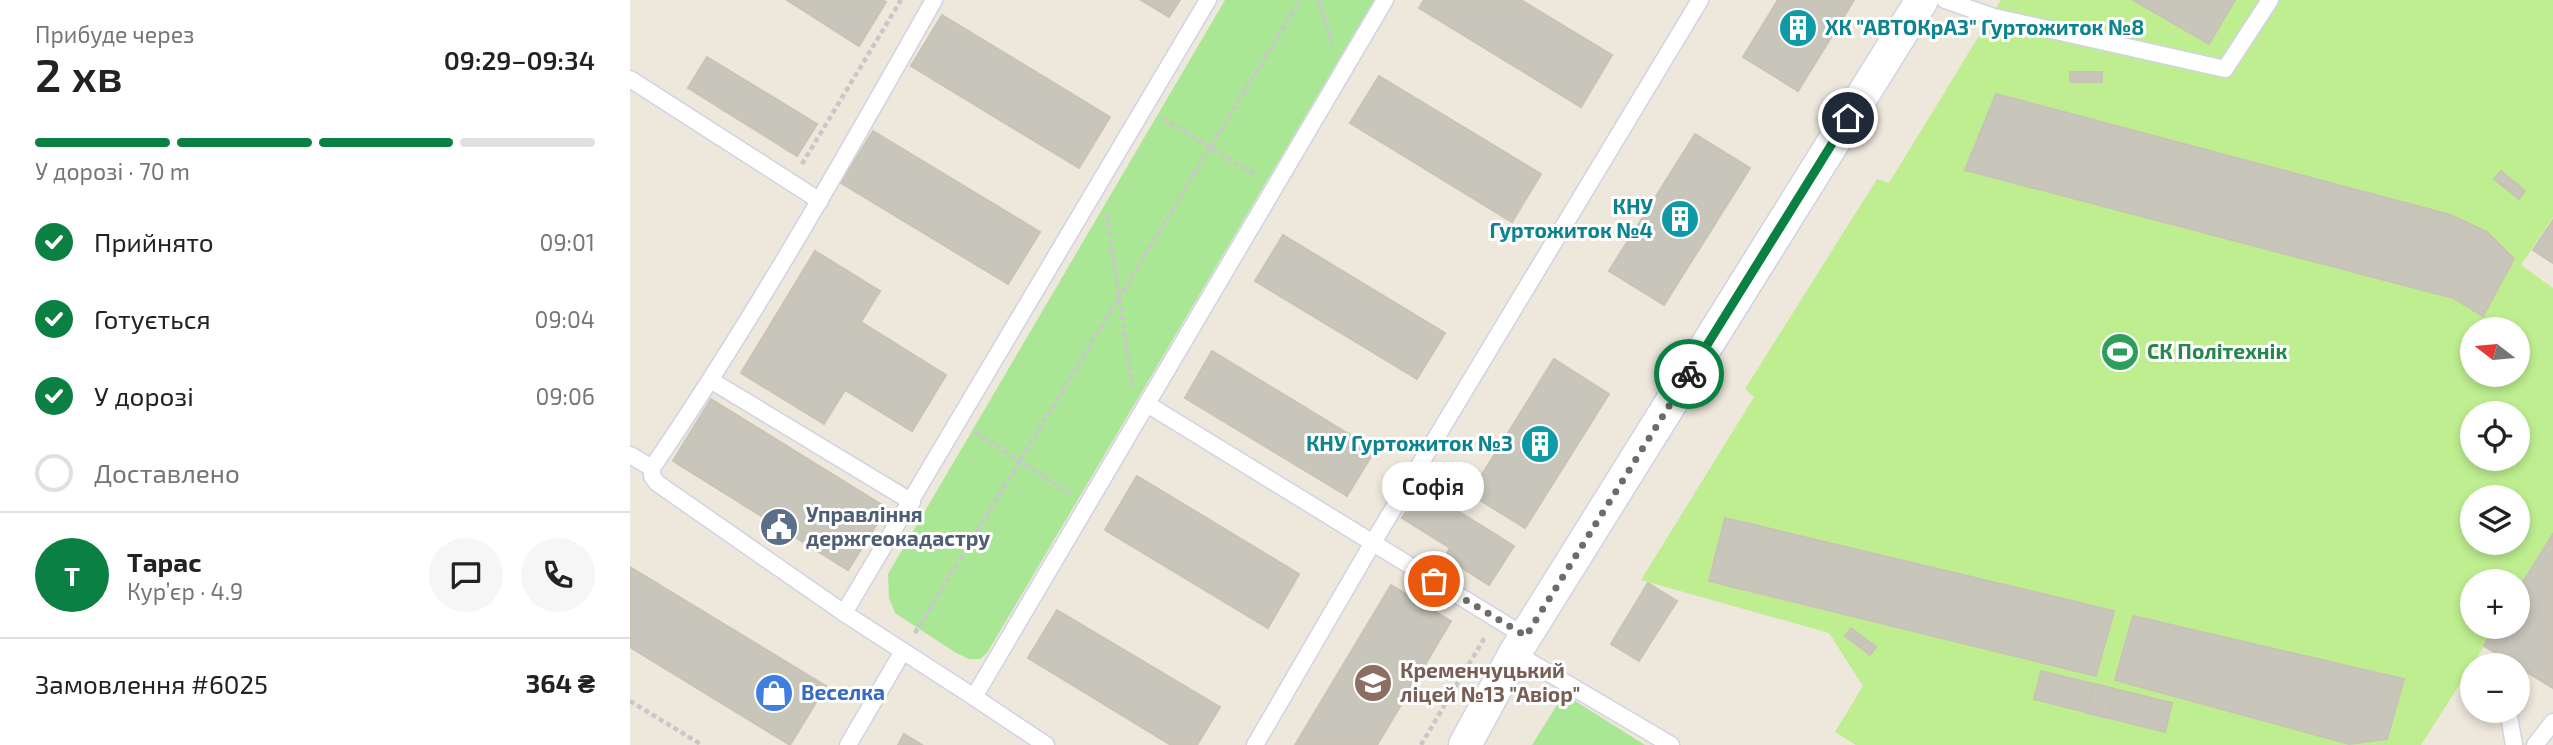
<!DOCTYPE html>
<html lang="uk">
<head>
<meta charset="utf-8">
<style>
  :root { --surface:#fff; --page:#f6f6f6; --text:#222; --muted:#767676; --line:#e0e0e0; --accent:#0b8043 }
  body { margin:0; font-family:"Exo 2",sans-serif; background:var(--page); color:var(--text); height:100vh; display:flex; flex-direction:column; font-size:26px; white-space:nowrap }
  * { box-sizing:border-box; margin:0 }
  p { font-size:23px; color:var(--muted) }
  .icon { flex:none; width:38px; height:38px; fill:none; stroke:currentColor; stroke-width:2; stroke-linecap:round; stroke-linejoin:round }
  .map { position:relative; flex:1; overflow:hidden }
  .sheet { display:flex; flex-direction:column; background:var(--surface); width:630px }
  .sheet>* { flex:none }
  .needle { width:46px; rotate:286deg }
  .buttons { position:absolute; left:1830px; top:317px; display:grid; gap:14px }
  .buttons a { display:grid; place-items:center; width:70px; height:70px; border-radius:50%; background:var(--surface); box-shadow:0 4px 10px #0003; font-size:35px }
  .pin { position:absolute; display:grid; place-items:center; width:60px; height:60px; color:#fff; margin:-30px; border:4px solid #fff; border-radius:50%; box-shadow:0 2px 7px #0007 }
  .courier { position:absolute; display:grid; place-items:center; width:70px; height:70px; margin:-35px; border:5px solid #0b8043; border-radius:50%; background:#fff; color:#222; box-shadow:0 2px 9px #0007 }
  .bubble { position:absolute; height:49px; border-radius:24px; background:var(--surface); box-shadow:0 4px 10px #0003; font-size:23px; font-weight:600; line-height:49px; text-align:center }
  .overview em { font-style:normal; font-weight:600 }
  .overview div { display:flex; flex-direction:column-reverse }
  .overview { display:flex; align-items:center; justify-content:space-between; height:119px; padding:0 35px }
  h1 { font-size:46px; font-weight:600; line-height:52px }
  .bar { display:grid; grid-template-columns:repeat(4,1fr); gap:10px 7px; align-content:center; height:84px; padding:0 35px }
  .bar i { height:9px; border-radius:5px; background:var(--line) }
  .bar .selected { background:var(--accent) }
  .bar p { grid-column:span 4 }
  .line { display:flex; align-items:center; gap:18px; padding:0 35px; border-top:2px solid var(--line) }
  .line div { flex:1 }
  .round { display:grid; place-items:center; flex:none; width:74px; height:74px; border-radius:37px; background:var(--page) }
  ol { padding:0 35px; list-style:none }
  li { display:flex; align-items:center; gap:21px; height:77px }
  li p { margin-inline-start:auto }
  li .icon { padding:7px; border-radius:50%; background:var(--accent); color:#fff; stroke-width:4 }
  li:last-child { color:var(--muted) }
  li i { width:38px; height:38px; border:4px solid var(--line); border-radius:50% }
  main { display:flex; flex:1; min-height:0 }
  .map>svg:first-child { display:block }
</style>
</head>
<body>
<main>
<section class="sheet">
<div class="overview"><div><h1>2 хв</h1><p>Прибуде через</p></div><em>09:29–09:34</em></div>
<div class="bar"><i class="selected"></i><i class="selected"></i><i class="selected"></i><i></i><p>У дорозі · 70 m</p></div>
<ol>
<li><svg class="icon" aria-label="check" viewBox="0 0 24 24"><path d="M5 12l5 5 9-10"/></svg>Прийнято<p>09:01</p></li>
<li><svg class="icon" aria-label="check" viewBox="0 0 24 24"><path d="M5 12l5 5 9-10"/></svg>Готується<p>09:04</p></li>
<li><svg class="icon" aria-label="check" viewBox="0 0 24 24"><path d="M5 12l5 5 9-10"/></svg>У дорозі<p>09:06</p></li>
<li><i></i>Доставлено</li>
</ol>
<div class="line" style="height:126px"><b class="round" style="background:var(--accent);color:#fff">Т</b><div><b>Тарас</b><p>Кур’єр · 4.9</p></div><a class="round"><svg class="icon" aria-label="chat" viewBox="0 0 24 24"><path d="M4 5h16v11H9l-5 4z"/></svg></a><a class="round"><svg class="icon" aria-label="phone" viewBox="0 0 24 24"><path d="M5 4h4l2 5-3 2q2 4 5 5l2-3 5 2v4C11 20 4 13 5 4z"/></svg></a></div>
<div class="line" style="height:91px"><div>Замовлення #6025</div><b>364 ₴</b></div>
</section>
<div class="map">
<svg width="1923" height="745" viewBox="0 0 1923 745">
  <rect width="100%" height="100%" fill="#ede7dc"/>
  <g fill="#aae795">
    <path d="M595 0H744L357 653 350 659H339L326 653 265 613 259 598 258 574Z"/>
    <path d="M934 694 1015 745H902Z"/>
  </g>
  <path fill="#beee90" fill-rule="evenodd" d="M1371 0H1923V217L1891 265 1923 288V534L1888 590V581H1843V626L1866 627 1791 745H1226L1205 732 1233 686 1199 633 1011 580 1124 397 1115 389 1247 179 1259 183ZM1843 329H1888V374H1843ZM1843 413H1888V458H1843ZM1843 497H1888V542H1843Z"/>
  <g fill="#c8c5ba" stroke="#c9c3b5" stroke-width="2">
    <path d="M157 0H252L256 2 229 46Z"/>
    <path d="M511 0H550L539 17Z"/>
    <path d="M794 0H891L982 55 951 107 789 8Z"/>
    <path d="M1148 0H1224L1168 91 1113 57Z"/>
    <path d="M1503 0H1605L1579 44Z"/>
    <path d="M312 15 480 117 449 168 281 66Z"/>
    <path d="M77 57 187 124 167 156 58 88Z"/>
    <rect x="1440" y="72" width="32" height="10"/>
    <path d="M1460 73 1461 80H1452V74Z"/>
    <path d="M749 76 911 174 882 222 720 123Z"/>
    <path d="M1366 94 1821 215 1857 232 1884 259 1853 316 1823 298 1335 170Z"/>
    <path d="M243 131 410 232 378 284 211 183Z"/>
    <path d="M1065 134 1120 168 1034 305 979 271Z"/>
    <path d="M1871 171 1895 191 1889 199 1864 179Z"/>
    <path d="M1878 180 1885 185 1881 190 1874 185Z"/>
    <path d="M1923 220V263L1903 250Z"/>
    <path d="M653 235 815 333 787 379 625 281Z"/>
    <path d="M185 251 250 291 231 322 316 375 282 431 215 390 194 424 111 373Z"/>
    <path d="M582 351 745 450 717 496 555 398Z"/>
    <path d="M924 359 979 394 895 528 840 494Z"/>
    <path d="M81 399 257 508 218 570 43 461Z"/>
    <path d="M507 476 669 574 638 628 475 530Z"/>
    <path d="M791 488 884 546 859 585 815 557 820 548 772 518Z"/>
    <path d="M1095 518 1484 611 1466 676 1079 581Z"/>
    <path d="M1923 534V688L1854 646 1866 626H1888V590Z"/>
    <path d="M0 567 196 686 160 745 0 647Z"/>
    <path d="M1018 583 1047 601 1009 661 981 644Z"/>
    <path d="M761 585 821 621 747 745H665Z"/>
    <path d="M427 610 590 707 567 745H541L398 658Z"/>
    <path d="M1503 616 1774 679 1757 739 1719 744 1485 680Z"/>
    <path d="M1221 628 1246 647 1240 655 1215 636Z"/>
    <path d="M1229 636 1236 641 1232 647 1225 642Z"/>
    <path d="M1411 671 1542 703 1535 732 1404 699Z"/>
    <path d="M1464 684 1485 689 1478 718 1456 713Z"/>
    <path d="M274 734 292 745H268Z"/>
  </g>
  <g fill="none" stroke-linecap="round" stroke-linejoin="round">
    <defs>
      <g id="lane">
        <path d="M304 0C214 159 125 317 22 468V476L27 483 214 613 344 697 755 0"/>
        <path d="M1315 0 1364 17 1595 69 1640 0"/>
        <path d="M0 79 190 201"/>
        <path d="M82 381 282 502"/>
        <path d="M517 404 896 637"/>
        <path d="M0 455 22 468"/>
        <path d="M214 613 578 0"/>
        <path d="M885 653 1041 745"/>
        <path d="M344 697 416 745"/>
        <path d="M1878 710 1884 745"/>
        <path d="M218 745 273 651"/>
        <path d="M625 745 742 544 1070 0"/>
        <path d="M1905 745 1923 722"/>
      </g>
      <path id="street" d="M835 745 885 653 1292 0"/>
    </defs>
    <use href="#lane" stroke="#d1d3e4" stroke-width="19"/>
    <use href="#street" stroke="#d1d3e4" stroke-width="35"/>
    <g stroke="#c8c8c8" stroke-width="4.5" stroke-dasharray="5 3.5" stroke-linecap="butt">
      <path d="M689 0 702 44"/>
      <path d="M532 118 626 175"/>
      <path d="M172 164 271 0"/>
      <path d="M477 214 502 385"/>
      <path d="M345 432 440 494"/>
      <path d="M285 633 670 0"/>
      <path d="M0 701 72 745"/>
      <path d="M791 745 855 637"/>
    </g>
    <use href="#lane" stroke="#fff" stroke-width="16"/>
    <use href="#street" stroke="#fff" stroke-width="32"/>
  </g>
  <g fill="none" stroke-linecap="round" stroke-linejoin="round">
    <path stroke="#6e6c68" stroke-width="7" stroke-dasharray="0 12.6" d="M804 581 896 636 1059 374"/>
    <path stroke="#0b8043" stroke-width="9" d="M1059 374 1218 118"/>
  </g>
  <defs>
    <symbol id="building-disc" viewBox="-11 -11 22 22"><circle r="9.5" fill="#0f9aa8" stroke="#fff"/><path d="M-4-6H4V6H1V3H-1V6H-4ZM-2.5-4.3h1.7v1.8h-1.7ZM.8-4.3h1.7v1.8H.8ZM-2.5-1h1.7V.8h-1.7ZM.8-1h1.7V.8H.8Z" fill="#fff"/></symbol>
    <symbol id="stadium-disc" viewBox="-11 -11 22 22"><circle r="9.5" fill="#2e9e5b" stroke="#fff"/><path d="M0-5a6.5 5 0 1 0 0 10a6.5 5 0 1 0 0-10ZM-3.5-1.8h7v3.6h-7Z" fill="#fff"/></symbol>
    <symbol id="civic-disc" viewBox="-11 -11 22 22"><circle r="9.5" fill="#5c6f8a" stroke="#fff"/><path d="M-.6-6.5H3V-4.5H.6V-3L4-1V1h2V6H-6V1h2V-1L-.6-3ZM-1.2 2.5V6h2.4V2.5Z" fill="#fff"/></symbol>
    <symbol id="school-disc" viewBox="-11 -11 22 22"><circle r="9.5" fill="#8d6e63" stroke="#fff"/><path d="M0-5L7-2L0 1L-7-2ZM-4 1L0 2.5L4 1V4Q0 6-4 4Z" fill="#fff"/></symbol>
    <symbol id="shop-disc" viewBox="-11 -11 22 22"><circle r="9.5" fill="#3f7fe0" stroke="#fff"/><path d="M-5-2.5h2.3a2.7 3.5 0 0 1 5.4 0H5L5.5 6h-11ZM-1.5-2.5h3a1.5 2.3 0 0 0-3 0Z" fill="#fff"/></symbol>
  </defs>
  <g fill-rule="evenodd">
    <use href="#building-disc" x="1146" y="6" width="44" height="44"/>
    <use href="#building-disc" x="1028" y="197" width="44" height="44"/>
    <use href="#stadium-disc" x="1468" y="330" width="44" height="44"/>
    <use href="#building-disc" x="888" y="422" width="44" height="44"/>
    <use href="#civic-disc" x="127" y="505" width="44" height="44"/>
    <use href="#school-disc" x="721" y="661" width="44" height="44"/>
    <use href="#shop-disc" x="122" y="671" width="44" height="44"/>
  </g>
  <g text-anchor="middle" stroke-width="6" stroke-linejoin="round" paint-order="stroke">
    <g font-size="21" font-weight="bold" fill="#0d838f" stroke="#fff" text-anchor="end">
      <text x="1195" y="35" text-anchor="start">ХК "АВТОКрАЗ" Гуртожиток №8</text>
      <text x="1023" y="214">КНУ<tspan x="1023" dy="24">Гуртожиток №4</tspan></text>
      <text x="883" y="451">КНУ Гуртожиток №3</text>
    </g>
    <g font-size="21" font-weight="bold" fill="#27864d" stroke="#fff" text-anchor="start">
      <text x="1517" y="359">СК Політехнік</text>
    </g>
    <g font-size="21" font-weight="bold" fill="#4e5e75" stroke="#fff" text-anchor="start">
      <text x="176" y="522">Управлiння<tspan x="176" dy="24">держгеокадастру</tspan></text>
    </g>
    <g font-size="21" font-weight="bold" fill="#785e54" stroke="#fff" text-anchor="start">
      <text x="770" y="678">Кременчуцький<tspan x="770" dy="24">ліцей №13 "Авіор"</tspan></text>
    </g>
    <g font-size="21" font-weight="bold" fill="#366cbe" stroke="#fff" text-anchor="start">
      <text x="171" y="700">Веселка</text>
    </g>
  </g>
</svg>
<div class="buttons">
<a><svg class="needle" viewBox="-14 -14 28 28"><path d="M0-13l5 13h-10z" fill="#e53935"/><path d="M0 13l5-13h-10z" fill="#767676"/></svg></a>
<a><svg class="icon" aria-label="locate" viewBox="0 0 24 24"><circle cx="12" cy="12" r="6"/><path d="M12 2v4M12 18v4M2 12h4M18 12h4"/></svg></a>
<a><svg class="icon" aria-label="layers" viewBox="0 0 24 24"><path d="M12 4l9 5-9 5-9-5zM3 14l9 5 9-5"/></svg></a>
<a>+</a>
<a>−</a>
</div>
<div class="pin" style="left:804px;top:581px;background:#ea580c"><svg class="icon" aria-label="bag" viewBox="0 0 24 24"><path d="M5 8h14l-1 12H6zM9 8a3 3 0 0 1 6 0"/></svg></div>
<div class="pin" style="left:1218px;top:118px;background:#1f2937"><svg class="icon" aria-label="home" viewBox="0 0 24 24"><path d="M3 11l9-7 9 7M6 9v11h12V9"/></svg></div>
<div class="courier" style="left:1059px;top:374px"><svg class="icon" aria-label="bike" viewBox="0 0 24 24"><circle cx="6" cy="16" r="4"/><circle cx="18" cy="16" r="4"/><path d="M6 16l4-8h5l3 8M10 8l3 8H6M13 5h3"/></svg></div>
<div class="bubble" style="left:752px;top:462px;width:102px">Софія</div>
</div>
</main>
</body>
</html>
